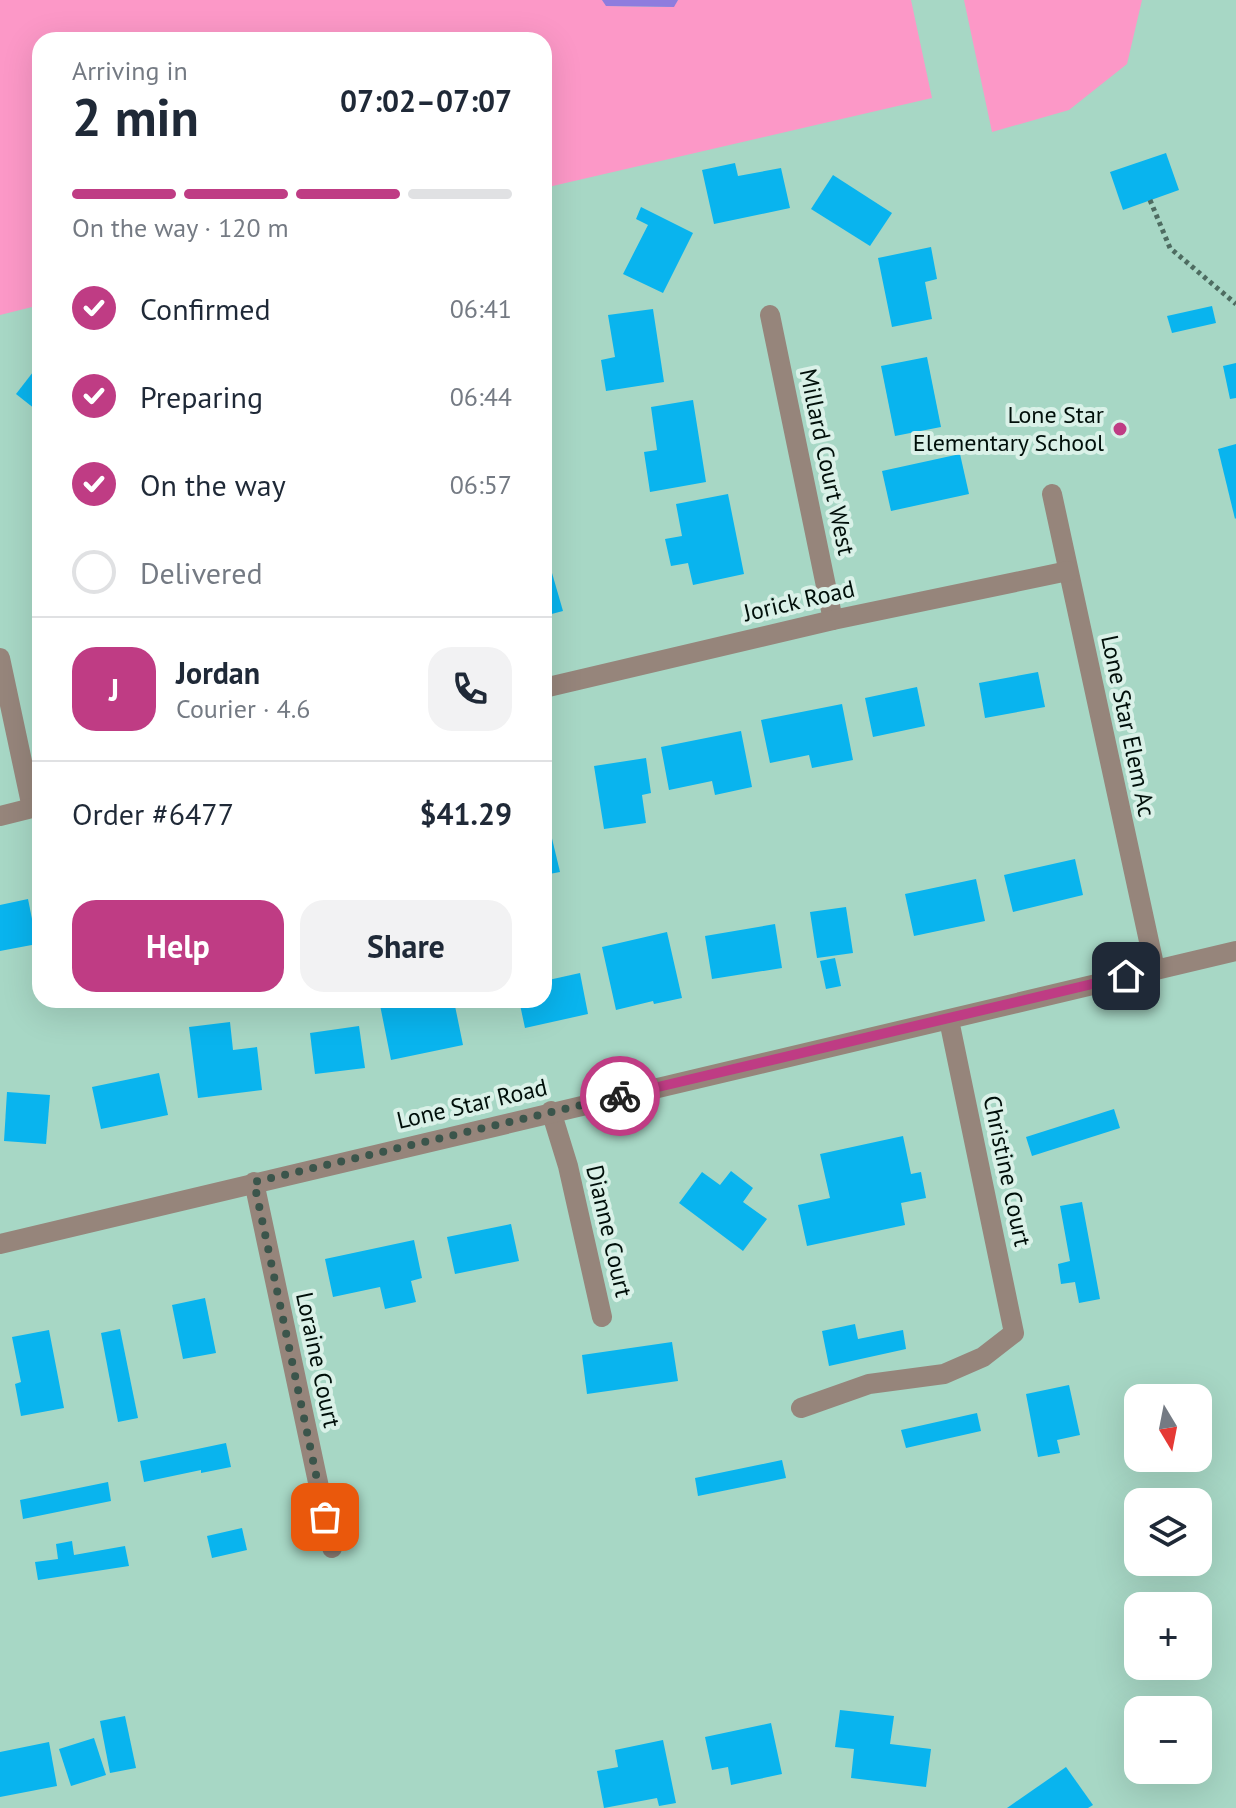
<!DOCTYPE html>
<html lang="en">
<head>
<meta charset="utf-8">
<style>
  :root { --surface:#fff; --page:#f2f2f3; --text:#1f2937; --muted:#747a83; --line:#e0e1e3; --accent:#bf3c84 }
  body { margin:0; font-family:"PT Sans",sans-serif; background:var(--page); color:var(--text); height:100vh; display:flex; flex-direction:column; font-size:30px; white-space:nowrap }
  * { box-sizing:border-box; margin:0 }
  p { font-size:26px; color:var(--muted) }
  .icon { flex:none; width:44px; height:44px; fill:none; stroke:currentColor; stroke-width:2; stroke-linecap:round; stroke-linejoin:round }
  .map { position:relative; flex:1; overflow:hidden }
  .drawer { position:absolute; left:32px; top:32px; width:520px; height:976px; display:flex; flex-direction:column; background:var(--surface); border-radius:24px; box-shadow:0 8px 32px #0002 }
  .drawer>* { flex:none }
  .needle { width:52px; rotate:170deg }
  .buttons { position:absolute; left:1124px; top:1384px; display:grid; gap:16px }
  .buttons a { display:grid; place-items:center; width:88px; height:88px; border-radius:16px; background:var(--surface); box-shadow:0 8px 32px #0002; font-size:40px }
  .pin { position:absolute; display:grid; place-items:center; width:68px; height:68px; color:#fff; margin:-34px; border-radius:16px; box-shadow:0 4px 12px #0006 }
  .courier { position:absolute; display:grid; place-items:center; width:80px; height:80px; margin:-40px; border:6px solid #bf3c84; border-radius:50%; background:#fff; color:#222; box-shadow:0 2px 10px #0007 }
  .summary em { font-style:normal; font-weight:700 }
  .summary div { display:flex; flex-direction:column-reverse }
  .summary { display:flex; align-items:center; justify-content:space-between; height:136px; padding:0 40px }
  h1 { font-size:52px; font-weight:700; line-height:60px }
  .bar { display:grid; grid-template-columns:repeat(4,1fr); gap:12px 8px; align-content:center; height:96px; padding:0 40px }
  .bar i { height:10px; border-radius:6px; background:var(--line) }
  .bar .active { background:var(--accent) }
  .bar p { grid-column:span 4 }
  .line { display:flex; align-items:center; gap:20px; padding:0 40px; border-top:2px solid var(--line) }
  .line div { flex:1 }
  .round { display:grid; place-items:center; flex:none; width:84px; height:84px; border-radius:24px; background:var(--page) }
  ol { padding:0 40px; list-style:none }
  li { display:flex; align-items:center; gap:24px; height:88px }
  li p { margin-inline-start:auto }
  li .icon { padding:8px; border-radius:50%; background:var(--accent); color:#fff; stroke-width:4 }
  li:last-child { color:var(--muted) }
  li i { width:44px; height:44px; border:4px solid var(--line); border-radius:50% }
  .primary-button { display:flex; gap:16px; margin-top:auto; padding:16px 40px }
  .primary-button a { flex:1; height:92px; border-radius:24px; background:var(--accent); color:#fff; font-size:32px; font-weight:700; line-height:92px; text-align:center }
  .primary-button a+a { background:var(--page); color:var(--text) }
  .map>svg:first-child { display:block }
</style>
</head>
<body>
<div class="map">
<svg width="1236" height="1808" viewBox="0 0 1236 1808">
  <rect width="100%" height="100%" fill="#a7d7c5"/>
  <g fill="#fc98c7">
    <path d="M0 0H602L607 6 673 7 678 0H911L932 98 544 188V40H40V305L0 315Z"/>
    <path d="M964 0H1142L1127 64 1069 110 992 132Z"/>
  </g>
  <path fill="#8e7cde" d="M602 0H678L674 7 606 6Z"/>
  <g fill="#09b4ee">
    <path d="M1166 153 1179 190 1123 210 1110 172Z"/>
    <path d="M735 163 738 176 781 168 790 208 714 224 702 170Z"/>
    <path d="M833 175 892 213 870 246 811 209Z"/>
    <path d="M641 207 693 233 663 293 623 274 648 225 636 219Z"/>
    <path d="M931 247 937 279 925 282 932 319 892 327 878 258Z"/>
    <path d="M1212 306 1216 323 1172 333 1167 316Z"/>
    <path d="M653 309 664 382 606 391 601 360 615 357 608 315Z"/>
    <path d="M927 357 941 427 895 436 881 366Z"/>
    <path d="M40 363V413L16 394Z"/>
    <path d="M1236 363V398L1230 399 1223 366Z"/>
    <path d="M693 400 706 482 650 492 644 452 657 450 651 407Z"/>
    <path d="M1236 444V518L1235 519 1218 449Z"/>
    <path d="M960 454 969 494 891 511 882 471Z"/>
    <path d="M544 488 550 517 544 518Z"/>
    <path d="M728 494 744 574 693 585 688 563 671 566 665 539 682 536 676 504Z"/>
    <path d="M552 573 563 611 544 616V575Z"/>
    <path d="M1038 672 1045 707 985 718 979 683Z"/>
    <path d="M917 687 925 726 873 737 865 698Z"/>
    <path d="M842 704 853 760 812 768 809 755 770 763 761 720Z"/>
    <path d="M741 731 752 787 715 795 712 781 669 790 661 747Z"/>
    <path d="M646 758 651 793 642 795 646 823 604 829 594 766Z"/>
    <path d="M544 805 560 872 544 875Z"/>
    <path d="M1075 859 1083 895 1013 912 1004 875Z"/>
    <path d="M976 879 985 921 914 936 905 894Z"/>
    <path d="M28 899 37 944 0 951V905Z"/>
    <path d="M846 907 853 953 817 958 810 912Z"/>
    <path d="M775 924 782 968 712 979 705 936Z"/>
    <path d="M667 932 682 998 654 1004 653 1001 616 1010 602 947Z"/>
    <path d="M835 958 841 986 826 989 820 961Z"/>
    <path d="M580 973 588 1014 525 1028 519 1000H544V981Z"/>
    <path d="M379 1000H425L426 1007 454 1001 463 1045 391 1060Z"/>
    <path d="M230 1022 233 1050 257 1047 262 1090 198 1098 189 1027Z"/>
    <path d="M359 1026 365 1068 315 1074 310 1033Z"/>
    <path d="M159 1073 168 1115 101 1129 92 1087Z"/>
    <path d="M7 1092 50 1095 46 1144 4 1141Z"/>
    <path d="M1114 1109 1120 1128 1032 1156 1026 1137Z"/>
    <path d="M903 1136 911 1174 921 1172 926 1198 901 1203 905 1225 807 1246 798 1205 830 1198 820 1154Z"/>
    <path d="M731 1171 753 1188 743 1202 767 1219 743 1251 679 1203 702 1172 720 1185Z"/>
    <path d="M1082 1202 1100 1299 1079 1303 1075 1282 1061 1284 1058 1264 1070 1261 1060 1206Z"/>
    <path d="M511 1224 519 1261 455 1274 447 1237Z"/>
    <path d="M414 1240 422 1278 411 1281 416 1302 385 1309 380 1287 333 1297 325 1259Z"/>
    <path d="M205 1298 216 1353 183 1359 172 1305Z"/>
    <path d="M855 1324 858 1339 903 1330 906 1349 829 1366 822 1331Z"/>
    <path d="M120 1329 138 1418 118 1422 101 1333Z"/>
    <path d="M49 1330 64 1408 21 1416 15 1384 21 1382 12 1337Z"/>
    <path d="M672 1342 678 1381 587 1394 582 1355Z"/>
    <path d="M1069 1385 1080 1435 1057 1440 1060 1453 1038 1457 1026 1394Z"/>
    <path d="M977 1413 981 1431 906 1448 901 1430Z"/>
    <path d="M226 1443 231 1467 201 1473V1470L144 1482 140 1461Z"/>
    <path d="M782 1460 786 1478 698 1496 695 1478Z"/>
    <path d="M108 1482 111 1501 23 1519 20 1500Z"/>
    <path d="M242 1528 247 1550 212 1558 207 1536Z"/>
    <path d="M72 1541 74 1555 125 1546 129 1566 38 1580 35 1562 58 1559 56 1544Z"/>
    <path d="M840 1710 894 1716 890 1744 931 1749 926 1787 851 1778 854 1749 835 1747Z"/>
    <path d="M125 1716 136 1768 110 1773 100 1721Z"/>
    <path d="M771 1723 782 1774 731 1785 728 1767 712 1770 705 1737Z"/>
    <path d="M94 1738 106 1775 71 1786 59 1749Z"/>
    <path d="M663 1740 676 1803 659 1806 657 1798 604 1808 597 1771 618 1767 615 1750Z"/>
    <path d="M49 1742 57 1786 0 1797V1752Z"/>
    <path d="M1066 1767 1093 1805 1088 1808H1007Z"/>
  </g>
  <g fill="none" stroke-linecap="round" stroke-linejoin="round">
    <path stroke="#4e6c61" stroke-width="5" stroke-dasharray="4 4" stroke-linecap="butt" d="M1150 200 1170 248 1236 304"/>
    <g stroke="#96857b" stroke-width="20">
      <path d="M770 315 833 620"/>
      <path d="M1052 494 1155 969"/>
      <path d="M0 658 32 808"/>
      <path d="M544 688 833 620 1068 571"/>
      <path d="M0 816 40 806"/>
      <path d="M551 1111 568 1166 602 1317"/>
      <path d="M254 1182 332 1548"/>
      <path d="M0 1244 1236 951"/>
      <path d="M801 1408 869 1384 944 1374 983 1357 1014 1333 949 1020"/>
    </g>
  </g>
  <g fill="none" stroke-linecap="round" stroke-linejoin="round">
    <path stroke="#3b554b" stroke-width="8" stroke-dasharray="0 14.4" d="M325 1517 254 1182 620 1096"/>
    <path stroke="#bf3c84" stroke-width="10" d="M620 1096 1126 976"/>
  </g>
  <circle fill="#bf3c84" stroke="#daf1e8" stroke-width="3" cx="1120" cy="429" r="8"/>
  <g text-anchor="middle" stroke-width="8" stroke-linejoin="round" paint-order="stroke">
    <g font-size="24" fill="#010f0a" stroke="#daf1e8" text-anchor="end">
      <text x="1104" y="423">Lone Star<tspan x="1104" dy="28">Elementary School</tspan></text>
    </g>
    <g font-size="24" fill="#010f0a" stroke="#daf1e8">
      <text transform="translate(827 462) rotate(78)" y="8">Millard Court West</text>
      <text transform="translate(799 601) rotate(-13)" y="8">Jorick Road</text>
      <text transform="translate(1128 726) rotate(78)" y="8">Lone Star Elem Ac</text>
      <text transform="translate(472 1104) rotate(-13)" y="8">Lone Star Road</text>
      <text transform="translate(1007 1171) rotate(78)" y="8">Christine Court</text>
      <text transform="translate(609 1231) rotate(77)" y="8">Dianne Court</text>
      <text transform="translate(318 1360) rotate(78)" y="8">Loraine Court</text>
    </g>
  </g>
</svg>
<div class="buttons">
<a><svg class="needle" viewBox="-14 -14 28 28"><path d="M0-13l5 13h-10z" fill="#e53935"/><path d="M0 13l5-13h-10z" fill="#747a83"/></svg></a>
<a><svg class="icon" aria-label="layers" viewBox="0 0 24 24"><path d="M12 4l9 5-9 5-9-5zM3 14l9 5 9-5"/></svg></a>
<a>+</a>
<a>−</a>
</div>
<div class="pin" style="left:325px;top:1517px;background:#ea580c"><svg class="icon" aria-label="bag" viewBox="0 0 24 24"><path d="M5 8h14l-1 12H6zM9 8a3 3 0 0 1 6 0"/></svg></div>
<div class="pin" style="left:1126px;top:976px;background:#1f2937"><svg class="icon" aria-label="home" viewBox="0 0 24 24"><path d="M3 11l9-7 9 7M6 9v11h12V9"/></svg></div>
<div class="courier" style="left:620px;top:1096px"><svg class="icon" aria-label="bike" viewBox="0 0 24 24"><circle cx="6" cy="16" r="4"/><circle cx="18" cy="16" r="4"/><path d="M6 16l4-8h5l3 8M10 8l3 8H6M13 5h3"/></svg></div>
<section class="drawer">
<div class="summary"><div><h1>2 min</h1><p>Arriving in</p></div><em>07:02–07:07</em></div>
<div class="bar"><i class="active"></i><i class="active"></i><i class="active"></i><i></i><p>On the way · 120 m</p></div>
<ol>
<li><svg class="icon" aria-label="check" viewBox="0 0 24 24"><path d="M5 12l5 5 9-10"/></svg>Confirmed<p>06:41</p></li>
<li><svg class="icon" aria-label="check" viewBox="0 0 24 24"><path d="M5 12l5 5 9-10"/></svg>Preparing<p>06:44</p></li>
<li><svg class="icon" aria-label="check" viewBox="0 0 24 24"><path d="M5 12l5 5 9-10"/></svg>On the way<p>06:57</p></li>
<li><i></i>Delivered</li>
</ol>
<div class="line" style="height:144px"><b class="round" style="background:var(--accent);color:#fff">J</b><div><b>Jordan</b><p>Courier · 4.6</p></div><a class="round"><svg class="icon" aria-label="phone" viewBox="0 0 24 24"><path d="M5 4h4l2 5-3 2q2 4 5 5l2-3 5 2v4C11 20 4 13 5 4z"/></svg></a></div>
<div class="line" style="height:104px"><div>Order #6477</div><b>$41.29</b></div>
<div class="primary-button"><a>Help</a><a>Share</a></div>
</section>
</div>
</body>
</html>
